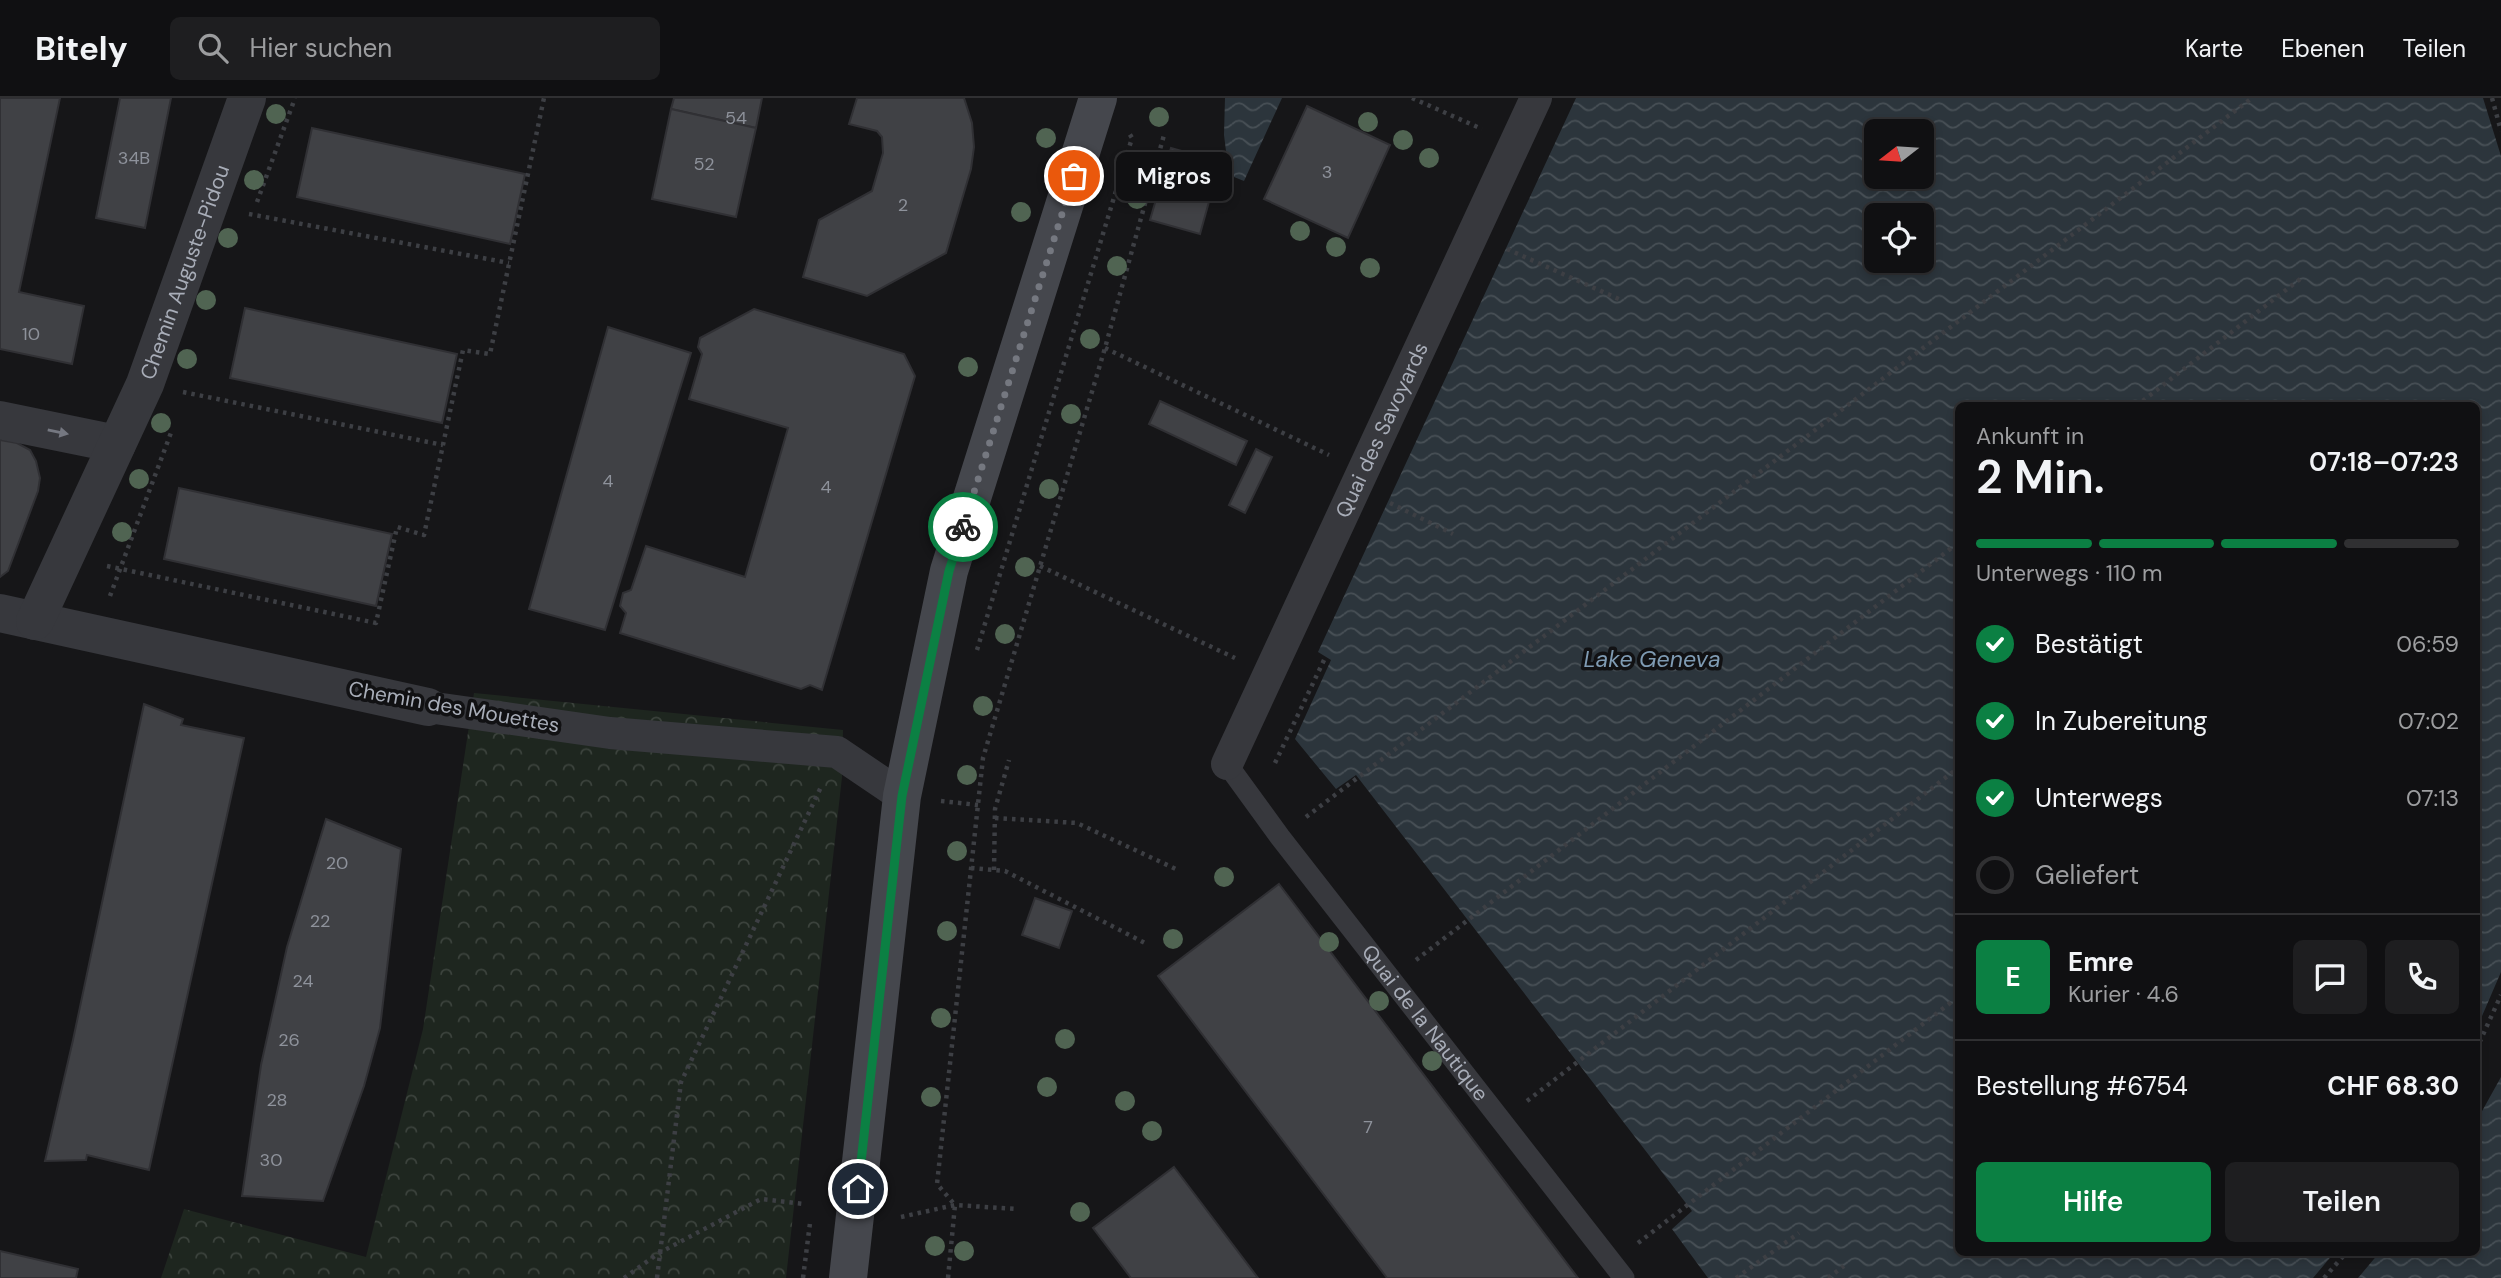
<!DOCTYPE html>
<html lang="de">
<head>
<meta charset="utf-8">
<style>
  :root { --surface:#101012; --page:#1e1e20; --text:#f1f3f6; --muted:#9c9d9f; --line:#303032; --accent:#0b8043 }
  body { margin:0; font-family:"DM Sans",sans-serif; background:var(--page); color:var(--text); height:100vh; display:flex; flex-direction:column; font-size:26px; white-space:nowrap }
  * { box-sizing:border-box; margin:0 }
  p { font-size:23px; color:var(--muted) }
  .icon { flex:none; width:38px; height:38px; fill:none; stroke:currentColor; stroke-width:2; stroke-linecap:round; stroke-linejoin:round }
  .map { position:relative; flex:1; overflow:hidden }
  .sheet { position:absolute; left:1955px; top:304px; width:525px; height:854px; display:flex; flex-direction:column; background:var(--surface); border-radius:10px; box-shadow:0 4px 10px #0003,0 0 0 2px var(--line) }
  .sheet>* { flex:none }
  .needle { width:46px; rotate:253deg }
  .controls { position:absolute; left:1864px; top:21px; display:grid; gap:14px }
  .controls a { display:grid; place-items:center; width:70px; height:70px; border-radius:10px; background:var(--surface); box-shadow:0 4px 10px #0003,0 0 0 2px var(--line); font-size:35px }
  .pin { position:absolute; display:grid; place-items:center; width:60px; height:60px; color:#fff; margin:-30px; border:4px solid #fff; border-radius:50%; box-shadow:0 2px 7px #0007 }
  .courier { position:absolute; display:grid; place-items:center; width:70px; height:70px; margin:-35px; border:5px solid #0b8043; border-radius:50%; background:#fff; color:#222; box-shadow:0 2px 9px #0007 }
  .bubble { position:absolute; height:49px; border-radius:10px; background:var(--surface); box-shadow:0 4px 10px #0003,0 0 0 2px var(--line); font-size:23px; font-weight:600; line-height:49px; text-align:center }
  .head em { font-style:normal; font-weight:600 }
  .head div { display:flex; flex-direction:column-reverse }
  .head { display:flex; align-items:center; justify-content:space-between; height:119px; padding:0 21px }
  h1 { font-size:46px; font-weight:600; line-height:52px }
  .bar { display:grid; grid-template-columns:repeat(4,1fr); gap:10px 7px; align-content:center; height:84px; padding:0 21px }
  .bar i { height:9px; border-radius:5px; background:var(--line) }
  .bar .selected { background:var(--accent) }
  .bar p { grid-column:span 4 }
  .line { display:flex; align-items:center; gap:18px; padding:0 21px; border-top:2px solid var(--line) }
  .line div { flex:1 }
  .round { display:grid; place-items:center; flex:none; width:74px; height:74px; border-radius:10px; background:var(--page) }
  ol { padding:0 21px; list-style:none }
  li { display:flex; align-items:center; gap:21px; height:77px }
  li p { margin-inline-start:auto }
  li .icon { padding:7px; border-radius:50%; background:var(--accent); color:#fff; stroke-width:4 }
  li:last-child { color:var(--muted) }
  li i { width:38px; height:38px; border:4px solid var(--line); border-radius:50% }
  .action { display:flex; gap:14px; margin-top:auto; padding:14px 21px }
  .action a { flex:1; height:80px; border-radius:10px; background:var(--accent); color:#fff; font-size:28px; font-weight:600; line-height:80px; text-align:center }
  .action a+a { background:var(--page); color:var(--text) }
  header { display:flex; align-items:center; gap:42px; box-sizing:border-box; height:98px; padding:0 35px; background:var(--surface); border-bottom:2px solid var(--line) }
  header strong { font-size:33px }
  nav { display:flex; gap:38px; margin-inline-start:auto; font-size:24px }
  .search { width:490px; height:63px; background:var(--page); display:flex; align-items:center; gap:18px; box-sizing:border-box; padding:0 24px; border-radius:10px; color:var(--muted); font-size:26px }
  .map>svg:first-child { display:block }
</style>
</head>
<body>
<header>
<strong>Bitely</strong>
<div class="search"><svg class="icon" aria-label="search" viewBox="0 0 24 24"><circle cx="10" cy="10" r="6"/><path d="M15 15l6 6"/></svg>Hier suchen</div>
<nav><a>Karte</a><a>Ebenen</a><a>Teilen</a></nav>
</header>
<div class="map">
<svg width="2501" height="1180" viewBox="0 0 2501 1180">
  <defs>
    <pattern id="park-crowns" width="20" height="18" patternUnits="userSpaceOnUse" patternTransform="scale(1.75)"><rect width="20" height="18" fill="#1e261f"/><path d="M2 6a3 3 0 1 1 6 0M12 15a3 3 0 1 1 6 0" fill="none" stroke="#3c433d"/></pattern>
    <pattern id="water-waves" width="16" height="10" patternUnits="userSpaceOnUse" patternTransform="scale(1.75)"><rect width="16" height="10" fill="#2c353c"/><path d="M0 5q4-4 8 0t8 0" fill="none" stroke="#485056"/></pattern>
  </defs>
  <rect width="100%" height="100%" fill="#161618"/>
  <path fill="url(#park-crowns)" d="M474 595 843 632 842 679 786 1180H161L184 1111 366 1159 423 931Z"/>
  <g fill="url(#water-waves)" fill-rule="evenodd">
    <path d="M1225 0H1282L1244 83 1229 77 1224 37Z"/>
    <path d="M1576 0H2483L2501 58V874L2476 932V308H1958V1155H2334L2313 1180H1708L1672 1131 1692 1113 1356 677 1336 691 1295 641 1331 562 1318 554ZM1922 33V79H1876V33ZM1922 117V163H1876V117Z"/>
    <path d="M2501 979V1180H2358L2379 1155H2476V1024Z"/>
  </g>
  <g fill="#404145" stroke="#303034" stroke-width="2">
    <path d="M0 0H60L19 194 84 208 72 266 0 251Z"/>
    <path d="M120 0H171L145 130 96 120Z"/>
    <path d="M674 0H762L756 30 671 11Z"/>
    <path d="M857 0H964L972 25 974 49 971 71 946 155 867 198 803 179 819 122 872 93 883 55 882 39 877 33 849 26Z"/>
    <path d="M1307 8 1390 47 1348 140 1264 101Z"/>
    <path d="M671 11 756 30 736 119 652 101Z"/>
    <path d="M312 30 525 76 510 146 297 99Z"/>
    <path d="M1171 50 1220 64 1200 136 1150 122Z"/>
    <path d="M245 210 457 256 442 325 230 280Z"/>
    <path d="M754 211 904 256 915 278 822 592 810 587 801 591 620 535 626 515 620 508 623 495 631 492 646 448 745 479 788 330 689 301 702 256 698 249 700 240Z"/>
    <path d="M608 229 691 255 605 532 529 511Z"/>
    <path d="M1160 303 1247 343 1236 367 1149 326Z"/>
    <path d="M0 342 17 345 30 352 36 363 40 380 38 393 8 473 0 479Z"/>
    <path d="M1256 351 1272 359 1245 415 1229 407Z"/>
    <path d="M179 390 392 436 376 508 164 461Z"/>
    <path d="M144 606 183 621 181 627 244 640 149 1072 87 1057 86 1062 45 1063 73 942Z"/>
    <path d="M326 721 401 751 380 930 364 988 323 1103 242 1098 261 967 287 849Z"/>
    <path d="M1279 786 1578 1180H1387L1158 878Z"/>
    <path d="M1035 800 1072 813 1059 850 1022 837Z"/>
    <path d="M1174 1069 1258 1180H1131L1093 1130Z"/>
    <path d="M0 1153 78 1171 76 1180H0Z"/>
  </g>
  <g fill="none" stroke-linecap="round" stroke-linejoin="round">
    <g stroke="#3d3f44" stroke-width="4.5" stroke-dasharray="3.5 5" stroke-linecap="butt">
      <path d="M1412 0 1482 31"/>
      <path d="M2492 0 2501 33"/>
      <path d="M257 104 295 0"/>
      <path d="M249 116 509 165"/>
      <path d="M1507 151 1621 202"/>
      <path d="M1105 250 1329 357"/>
      <path d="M183 294 443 347"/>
      <path d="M2136 308 2304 178"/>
      <path d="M1390 405 1453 436"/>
      <path d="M107 468 376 525 397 429 424 437 463 252 490 256 544 0"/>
      <path d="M1040 468 1235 560"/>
      <path d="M110 498 172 332"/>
      <path d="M977 552 1132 40 1129 35"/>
      <path d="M1275 665 1325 560"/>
      <path d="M941 703 978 707"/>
      <path d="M1306 719 2252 0"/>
      <path d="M995 720 1077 725 1178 772"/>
      <path d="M971 770 1005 773 1145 845"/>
      <path d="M994 772 995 711 1009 662"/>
      <path d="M1416 862 1958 445"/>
      <path d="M2476 952 2501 897"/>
      <path d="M1527 1003 1958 670"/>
      <path d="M901 1119 955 1107 1016 1111"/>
      <path d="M1638 1145 1958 899"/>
      <path d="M624 1180 659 1155 761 1101 804 1106"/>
      <path d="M657 1180 681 984 821 689"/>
      <path d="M803 1180 810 1125"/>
      <path d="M948 1180 955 1107 937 1086 983 660 1105 250 1164 37"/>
      <path d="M1736 1180 1799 1135"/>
      <path d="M1828 1180 1844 1168"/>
      <path d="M2324 1180 2346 1155"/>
    </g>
    <path stroke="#37383d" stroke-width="21" id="s1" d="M1227 666 1280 739 1624 1180"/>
    <g stroke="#37383d" stroke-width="32">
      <path d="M428 609 610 635 837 654 902 698"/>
      <path id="s2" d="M1227 666 1536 0"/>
    </g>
    <g stroke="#37383d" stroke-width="38">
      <path d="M0 322 117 346"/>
      <path d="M0 515 428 609"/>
      <path id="s3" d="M35 523 145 286 247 0"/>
    </g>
    <path stroke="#45474d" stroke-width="38" d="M848 1180 902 698 949 473 1098 0"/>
  </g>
  <g fill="#506452">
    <circle cx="276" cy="16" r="10"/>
    <circle cx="1159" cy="19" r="10"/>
    <circle cx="1368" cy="24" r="10"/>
    <circle cx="1046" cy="40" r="10"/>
    <circle cx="1403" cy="42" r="10"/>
    <circle cx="1429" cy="60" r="10"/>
    <circle cx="254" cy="82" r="10"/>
    <circle cx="1137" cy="101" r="10"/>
    <circle cx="1021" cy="114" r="10"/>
    <circle cx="1300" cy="133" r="10"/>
    <circle cx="228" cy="140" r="10"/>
    <circle cx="1336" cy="149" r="10"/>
    <circle cx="1117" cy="168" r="10"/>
    <circle cx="1370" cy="170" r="10"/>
    <circle cx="206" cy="202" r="10"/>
    <circle cx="1090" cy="241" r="10"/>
    <circle cx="187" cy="261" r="10"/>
    <circle cx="968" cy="269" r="10"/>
    <circle cx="1071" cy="316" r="10"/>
    <circle cx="161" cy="325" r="10"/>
    <circle cx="139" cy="381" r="10"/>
    <circle cx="1049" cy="391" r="10"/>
    <circle cx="122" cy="434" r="10"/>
    <circle cx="1025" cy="469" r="10"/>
    <circle cx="1005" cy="536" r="10"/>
    <circle cx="983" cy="608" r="10"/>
    <circle cx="967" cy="677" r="10"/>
    <circle cx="957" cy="753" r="10"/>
    <circle cx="1224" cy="779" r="10"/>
    <circle cx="947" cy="833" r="10"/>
    <circle cx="1173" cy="841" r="10"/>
    <circle cx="1329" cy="844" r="10"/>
    <circle cx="1379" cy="903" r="10"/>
    <circle cx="941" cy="920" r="10"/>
    <circle cx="1065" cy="941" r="10"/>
    <circle cx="1432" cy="963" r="10"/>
    <circle cx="1047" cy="989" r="10"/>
    <circle cx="931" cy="999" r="10"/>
    <circle cx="1125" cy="1003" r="10"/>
    <circle cx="1152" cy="1033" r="10"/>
    <circle cx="1080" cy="1114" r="10"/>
    <circle cx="935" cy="1148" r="10"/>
    <circle cx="964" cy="1153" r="10"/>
  </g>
  <defs><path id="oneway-solid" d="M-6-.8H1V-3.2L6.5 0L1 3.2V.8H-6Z" transform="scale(1.75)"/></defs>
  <use fill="#757881" href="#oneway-solid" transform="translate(58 334) rotate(12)"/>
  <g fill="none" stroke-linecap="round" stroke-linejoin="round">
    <path stroke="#757880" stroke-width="7" stroke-dasharray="0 12.6" d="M963 429 1074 78"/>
    <path stroke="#0b8043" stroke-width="9" d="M858 1091 902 698 949 473 963 429"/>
  </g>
  <g text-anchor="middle" stroke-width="7" stroke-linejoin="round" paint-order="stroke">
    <g font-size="18" fill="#8e929b">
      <text x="736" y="26">54</text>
      <text x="134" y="66">34B</text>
      <text x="704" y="72">52</text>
      <text x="1327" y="80">3</text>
      <text x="903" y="113">2</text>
      <text x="31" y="242">10</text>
      <text x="608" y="389">4</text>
      <text x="826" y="395">4</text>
      <text x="337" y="771">20</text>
      <text x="320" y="829">22</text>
      <text x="303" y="889">24</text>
      <text x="289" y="948">26</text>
      <text x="277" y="1008">28</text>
      <text x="1368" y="1035">7</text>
      <text x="271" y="1068">30</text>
    </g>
    <g font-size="21" fill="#a8adb8" stroke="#111113">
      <text dy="7" stroke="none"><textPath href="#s3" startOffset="380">Chemin Auguste-Pidou</textPath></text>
      <text dy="7" stroke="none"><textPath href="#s2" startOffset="368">Quai des Savoyards</textPath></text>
      <text transform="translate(454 609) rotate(10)" y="7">Chemin des Mouettes</text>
      <text dy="7" stroke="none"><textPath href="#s1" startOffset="326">Quai de la Nautique</textPath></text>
    </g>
    <g font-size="23" font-style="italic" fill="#7f9bb3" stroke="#111113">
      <text x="1652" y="569">Lake Geneva</text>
    </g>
  </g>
</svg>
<div class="controls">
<a><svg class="needle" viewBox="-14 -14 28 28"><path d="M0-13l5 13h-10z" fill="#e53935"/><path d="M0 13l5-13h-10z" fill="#9c9d9f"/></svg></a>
<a><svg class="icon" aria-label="locate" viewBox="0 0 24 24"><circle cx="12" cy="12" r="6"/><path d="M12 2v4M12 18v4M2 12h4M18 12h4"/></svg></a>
</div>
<div class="pin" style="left:1074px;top:78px;background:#ea580c"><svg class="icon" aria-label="bag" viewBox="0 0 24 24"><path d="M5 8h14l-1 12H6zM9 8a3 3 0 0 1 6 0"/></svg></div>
<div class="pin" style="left:858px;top:1091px;background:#1f2937"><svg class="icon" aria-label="home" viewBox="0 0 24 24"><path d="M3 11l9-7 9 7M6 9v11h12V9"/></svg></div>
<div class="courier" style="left:963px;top:429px"><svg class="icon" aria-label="bike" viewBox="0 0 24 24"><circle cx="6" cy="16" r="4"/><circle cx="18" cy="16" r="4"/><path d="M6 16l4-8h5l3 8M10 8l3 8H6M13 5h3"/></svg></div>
<div class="bubble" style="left:1116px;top:54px;width:116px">Migros</div>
<section class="sheet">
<div class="head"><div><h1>2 Min.</h1><p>Ankunft in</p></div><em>07:18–07:23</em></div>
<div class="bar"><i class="selected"></i><i class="selected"></i><i class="selected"></i><i></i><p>Unterwegs · 110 m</p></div>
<ol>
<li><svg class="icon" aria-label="check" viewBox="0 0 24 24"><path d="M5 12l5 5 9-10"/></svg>Bestätigt<p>06:59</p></li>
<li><svg class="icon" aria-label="check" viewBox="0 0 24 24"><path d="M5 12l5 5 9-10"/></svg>In Zubereitung<p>07:02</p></li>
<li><svg class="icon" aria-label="check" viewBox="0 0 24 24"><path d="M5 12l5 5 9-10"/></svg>Unterwegs<p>07:13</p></li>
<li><i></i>Geliefert</li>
</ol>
<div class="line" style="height:126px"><b class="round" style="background:var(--accent);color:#fff">E</b><div><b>Emre</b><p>Kurier · 4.6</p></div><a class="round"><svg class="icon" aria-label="chat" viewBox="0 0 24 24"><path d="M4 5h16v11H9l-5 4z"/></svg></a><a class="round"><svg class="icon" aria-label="phone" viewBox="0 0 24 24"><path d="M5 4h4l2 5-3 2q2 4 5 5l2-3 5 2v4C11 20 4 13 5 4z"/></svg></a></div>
<div class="line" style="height:91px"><div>Bestellung #6754</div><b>CHF 68.30</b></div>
<div class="action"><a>Hilfe</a><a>Teilen</a></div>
</section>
</div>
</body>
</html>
